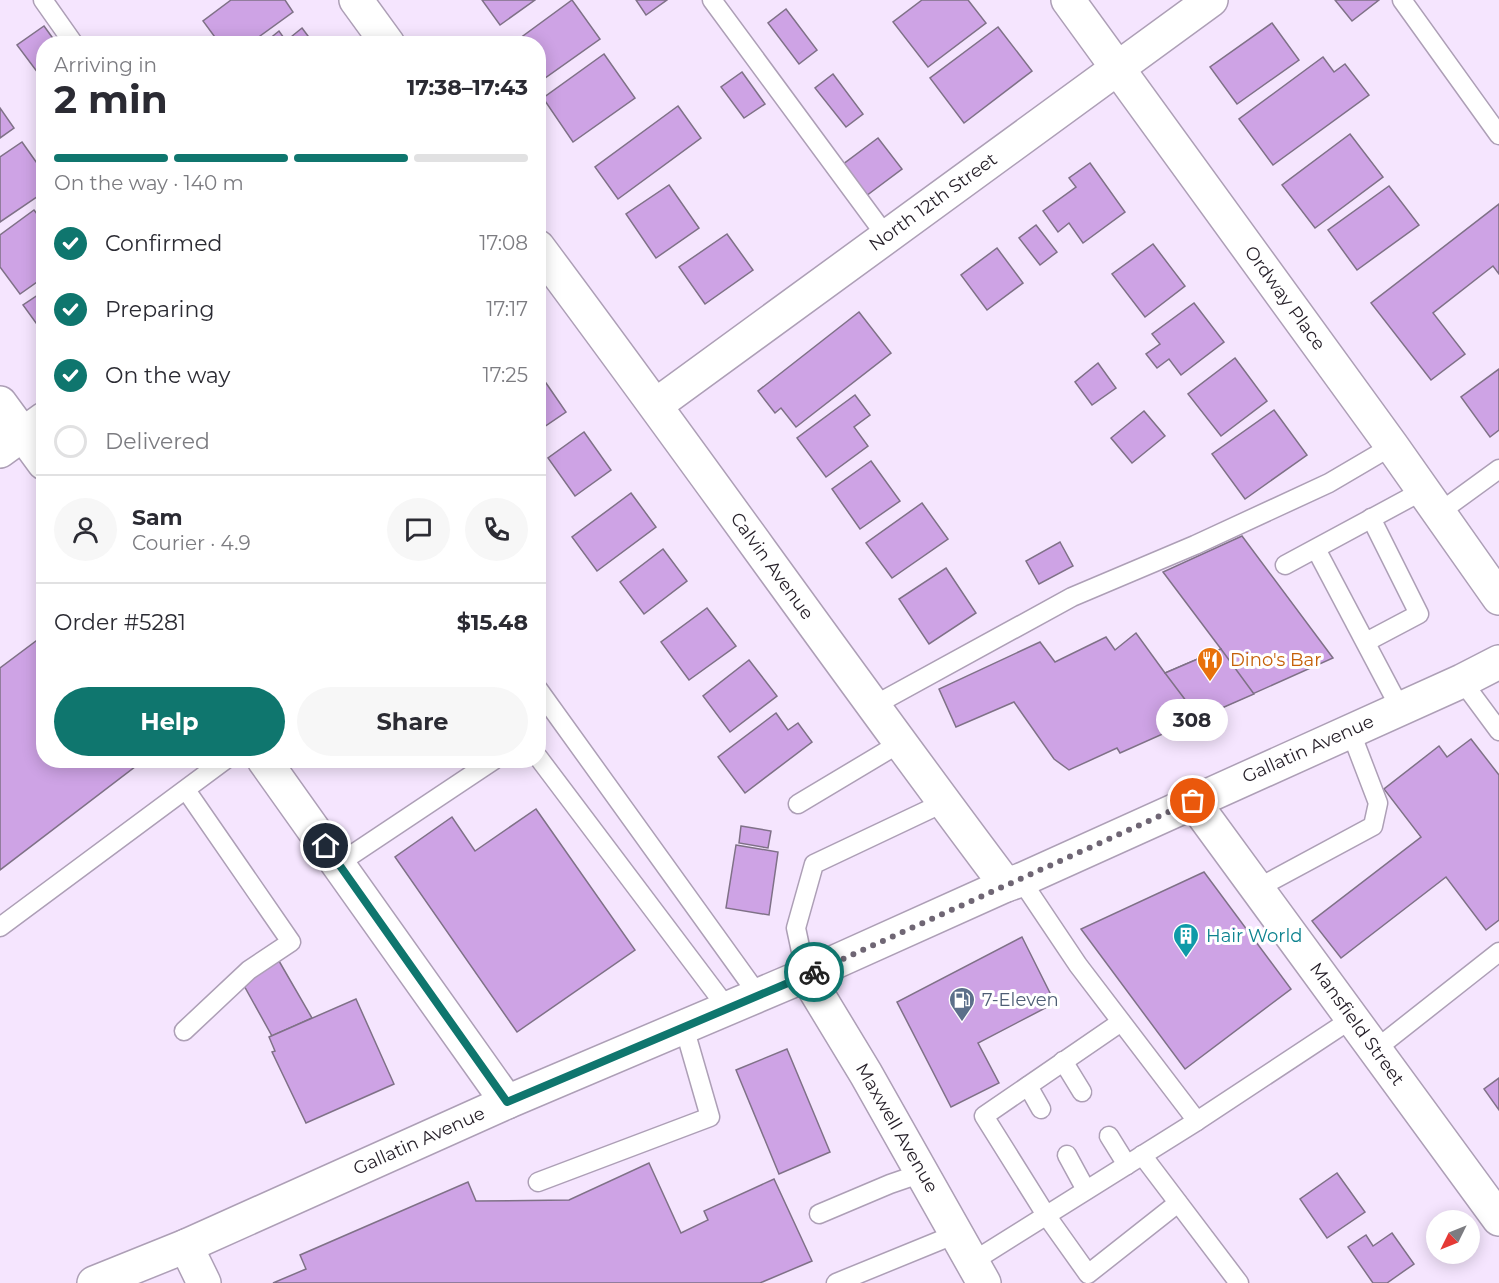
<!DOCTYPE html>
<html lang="en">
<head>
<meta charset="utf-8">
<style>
  :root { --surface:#fff; --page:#f7f7f7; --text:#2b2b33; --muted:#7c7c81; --line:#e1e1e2; --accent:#0f766e }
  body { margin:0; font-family:Montserrat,sans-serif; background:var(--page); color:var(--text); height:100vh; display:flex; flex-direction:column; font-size:22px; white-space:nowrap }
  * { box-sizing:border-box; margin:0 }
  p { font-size:20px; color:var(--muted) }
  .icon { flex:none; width:33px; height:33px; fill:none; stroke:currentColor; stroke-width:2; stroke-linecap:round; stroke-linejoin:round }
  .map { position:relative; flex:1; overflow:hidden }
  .details { position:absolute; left:36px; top:36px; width:510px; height:732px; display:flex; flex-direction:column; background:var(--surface); border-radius:24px; box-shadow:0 3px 15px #0003 }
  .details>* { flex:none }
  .needle { width:39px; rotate:227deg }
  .controls { position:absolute; left:1426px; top:1210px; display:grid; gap:12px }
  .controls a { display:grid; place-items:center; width:54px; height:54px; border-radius:50%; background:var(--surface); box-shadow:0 3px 15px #0003; font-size:30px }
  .pin { position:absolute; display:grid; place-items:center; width:51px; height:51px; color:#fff; margin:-26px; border:3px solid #fff; border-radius:50%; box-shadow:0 2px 6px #0007 }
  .courier { position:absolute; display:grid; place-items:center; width:60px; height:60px; margin:-30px; border:4px solid #0f766e; border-radius:50%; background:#fff; color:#222; box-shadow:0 2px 8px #0007 }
  .bubble { position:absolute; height:42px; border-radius:21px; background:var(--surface); box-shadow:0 3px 15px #0003; font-size:20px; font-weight:700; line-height:42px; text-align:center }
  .overview em { font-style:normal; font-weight:700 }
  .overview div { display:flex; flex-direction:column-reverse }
  .overview { display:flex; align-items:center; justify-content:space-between; height:102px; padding:0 18px }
  h1 { font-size:39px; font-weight:700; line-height:45px }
  .bar { display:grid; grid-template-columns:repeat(4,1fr); gap:9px 6px; align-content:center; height:72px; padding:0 18px }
  .bar i { height:8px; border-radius:4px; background:var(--line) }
  .bar .current { background:var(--accent) }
  .bar p { grid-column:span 4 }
  .line { display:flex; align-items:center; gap:15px; padding:0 18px; border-top:2px solid var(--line) }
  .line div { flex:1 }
  .round { display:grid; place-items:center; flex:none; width:63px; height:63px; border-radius:32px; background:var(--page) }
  ol { padding:0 18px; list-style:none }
  li { display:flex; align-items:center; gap:18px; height:66px }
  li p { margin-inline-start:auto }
  li .icon { padding:6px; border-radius:50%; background:var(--accent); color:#fff; stroke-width:4 }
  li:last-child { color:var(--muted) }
  li i { width:33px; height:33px; border:3px solid var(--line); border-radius:50% }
  .cta { display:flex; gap:12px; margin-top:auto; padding:12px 18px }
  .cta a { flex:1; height:69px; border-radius:36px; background:var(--accent); color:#fff; font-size:24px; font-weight:700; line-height:69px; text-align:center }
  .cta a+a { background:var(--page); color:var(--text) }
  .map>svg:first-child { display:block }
</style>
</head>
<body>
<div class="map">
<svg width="1499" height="1283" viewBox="0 0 1499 1283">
  <rect width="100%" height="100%" fill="#f5e5fe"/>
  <g fill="#cea3e5" stroke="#7f7187" stroke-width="1.5">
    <path d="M231 0H285L293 12 249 44H220L203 21Z"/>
    <path d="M482 0H535L500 25Z"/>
    <path d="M572 0 600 39 538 83V44H512Z"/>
    <path d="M636 0H667L646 15Z"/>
    <path d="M922 0H968L986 23 928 67 893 22Z"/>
    <path d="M1335 0H1379L1352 21Z"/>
    <path d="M786 9 817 50 799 64 768 23Z"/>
    <path d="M1272 23 1299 60 1237 104 1210 67Z"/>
    <path d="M44 26 57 44H44V81L17 45Z"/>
    <path d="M998 27 1032 71 964 123 930 78Z"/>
    <path d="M302 28 314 44H263L279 31 286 41Z"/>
    <path d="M604 54 635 98 573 142 543 98Z"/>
    <path d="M1323 57 1334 72 1345 64 1369 95 1273 165 1239 119Z"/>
    <path d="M742 72 765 104 744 118 721 87Z"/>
    <path d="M833 74 863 114 846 127 815 88Z"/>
    <path d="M678 106 701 138 618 199 595 167Z"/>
    <path d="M0 108 14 128 0 138Z"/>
    <path d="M1350 134 1383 177 1315 228 1282 185Z"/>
    <path d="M878 138 902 169 866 196 842 165Z"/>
    <path d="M22 142 44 173V192L0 222V157Z"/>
    <path d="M1090 163 1125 212 1083 243 1069 223 1058 232 1043 211 1076 187 1069 178Z"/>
    <path d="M669 185 699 228 656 258 626 214Z"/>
    <path d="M1389 186 1419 225 1357 270 1328 230Z"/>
    <path d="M1499 204V274L1493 266 1433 313 1465 354 1431 380 1371 303Z"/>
    <path d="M34 210 44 223V277L20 294 0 267V235Z"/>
    <path d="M1036 225 1057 252 1040 265 1019 238Z"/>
    <path d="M727 234 753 270 705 304 679 267Z"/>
    <path d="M1153 244 1185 286 1145 317 1112 274Z"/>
    <path d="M997 248 1023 283 987 310 961 275Z"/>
    <path d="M44 291V334L23 305Z"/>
    <path d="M1194 303 1224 342 1181 375 1169 359 1157 368 1146 354 1160 344 1152 334Z"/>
    <path d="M859 312 891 353 796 427 781 408 775 413 758 391Z"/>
    <path d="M1235 358 1267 401 1221 436 1188 394Z"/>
    <path d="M1098 363 1116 388 1092 405 1075 382Z"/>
    <path d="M1499 369V430L1490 437 1461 397Z"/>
    <path d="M546 383 566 412 538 431V388Z"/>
    <path d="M855 395 870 415 854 427 868 446 826 477 797 438Z"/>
    <path d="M1274 410 1307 455 1245 499 1212 454Z"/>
    <path d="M1144 411 1165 436 1132 463 1111 438Z"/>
    <path d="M584 432 611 470 575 496 548 458Z"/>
    <path d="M871 461 900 501 860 529 832 489Z"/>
    <path d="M631 493 656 527 597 571 572 537Z"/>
    <path d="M922 503 948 539 892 578 866 543Z"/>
    <path d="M1242 536 1333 658 1120 753 1117 748 1069 770 1054 759 1014 702 956 727 939 689 1040 642 1055 662 1106 637 1115 650 1136 633 1165 673 1221 649 1163 572Z"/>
    <path d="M1060 542 1073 566 1039 584 1026 561Z"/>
    <path d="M663 549 687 581 644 614 620 582Z"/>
    <path d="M946 568 976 613 929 644 899 599Z"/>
    <path d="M707 608 736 646 689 680 661 642Z"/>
    <path d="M44 635V760H144L0 870V668Z"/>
    <path d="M1221 649 1254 694 1199 718 1165 673Z"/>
    <path d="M749 660 777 696 730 732 703 696Z"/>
    <path d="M776 713 788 730 798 723 812 742 745 793 718 757Z"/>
    <path d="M1471 739 1499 775V920L1486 930 1446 877 1341 958 1312 921 1421 837 1384 789 1439 746 1447 757Z"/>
    <path d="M536 809 635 950 517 1032 395 857 452 817 475 851Z"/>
    <path d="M741 826 771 831 768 848 739 843Z"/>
    <path d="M736 845 778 852 769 915 726 908Z"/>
    <path d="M1204 872 1291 989 1185 1069 1081 929Z"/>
    <path d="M1022 937 1055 1003 978 1043 999 1083 951 1107 897 1002Z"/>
    <path d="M279 961 312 1018 272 1036 242 982Z"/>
    <path d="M356 999 394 1084 306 1123 272 1052 275 1051 269 1037Z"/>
    <path d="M787 1049 830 1152 779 1174 736 1070Z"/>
    <path d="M1499 1078V1110L1484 1089Z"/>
    <path d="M649 1163 681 1233 708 1220 704 1211 774 1179 812 1261 760 1283H273L306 1269 300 1255 468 1182 476 1201 569 1200Z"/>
    <path d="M1337 1173 1365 1212 1327 1238 1300 1199Z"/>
    <path d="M1392 1233 1414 1264 1387 1283H1373L1348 1247 1366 1235 1373 1246Z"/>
  </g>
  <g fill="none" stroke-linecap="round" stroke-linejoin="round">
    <defs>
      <g id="service">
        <path d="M43 0 74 44"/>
        <path d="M712 0 886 236"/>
        <path d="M1402 0 1499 135"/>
        <path d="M1440 512 1499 469"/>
        <path d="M1316 549 1400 708"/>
        <path d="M1285 565 1424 490"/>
        <path d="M1366 642 1419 614 1371 518"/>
        <path d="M1462 681 1499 731"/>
        <path d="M538 689 759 996"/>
        <path d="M873 706 1072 597 1195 545 1329 483 1392 446"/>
        <path d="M538 757 728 1009"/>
        <path d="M798 804 900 743"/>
        <path d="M338 864 494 760"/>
        <path d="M1021 880 1078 965 1197 1121 1353 1018"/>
        <path d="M1258 888 1373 826 1378 803 1350 730"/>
        <path d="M0 927 225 760"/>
        <path d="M806 975 796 928 814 864 945 802"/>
        <path d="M1121 1022 984 1116 1046 1215 1088 1274 1178 1203"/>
        <path d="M184 1031 249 970 291 942 186 790"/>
        <path d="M1376 1049 1499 952"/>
        <path d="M1063 1061 1082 1092"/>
        <path d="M1028 1086 1041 1109"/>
        <path d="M1109 1136 1127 1165"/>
        <path d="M1067 1155 1086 1190"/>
        <path d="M1142 1155 1239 1283"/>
        <path d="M538 1182 710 1117 684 1027"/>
        <path d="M819 1214 890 1184 922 1173"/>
        <path d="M972 1262 1197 1121"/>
        <path d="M836 1283 956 1234"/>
      </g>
      <g id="minor">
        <path d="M356 0 388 44"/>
        <path d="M1068 0 1392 446 1499 598"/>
        <path d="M538 247C696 458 847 674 1006 885"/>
        <path d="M0 403 44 463"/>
        <path d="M656 405 1211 0"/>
        <path d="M0 451 44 419"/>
        <path d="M264 760 507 1102"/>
        <path d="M1193 801 1499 1219"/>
        <path d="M806 975 866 1074 984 1283"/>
      </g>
      <g id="secondary">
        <path d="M186 1246 204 1283"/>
        <path d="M94 1283 186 1246 507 1102 806 975 1006 885 1021 880 1462 681 1499 662"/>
      </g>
    </defs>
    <use href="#service" stroke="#ad9fb6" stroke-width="21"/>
    <use href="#minor" stroke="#ad9fb6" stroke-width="36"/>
    <use href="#secondary" stroke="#ad9fb6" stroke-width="36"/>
    <use href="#service" stroke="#fff" stroke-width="18"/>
    <use href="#minor" stroke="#fff" stroke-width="33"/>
    <use href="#secondary" stroke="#fff" stroke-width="33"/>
  </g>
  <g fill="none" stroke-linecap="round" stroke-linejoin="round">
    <path stroke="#6f6674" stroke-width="6" stroke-dasharray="0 10.8" d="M814 972 1193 801"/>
    <path stroke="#0f766e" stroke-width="8" d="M326 846 507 1102 814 972"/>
  </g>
  <defs>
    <symbol id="restaurant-pin" viewBox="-11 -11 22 30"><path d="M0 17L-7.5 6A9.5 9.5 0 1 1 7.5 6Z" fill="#e8710a" stroke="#fff"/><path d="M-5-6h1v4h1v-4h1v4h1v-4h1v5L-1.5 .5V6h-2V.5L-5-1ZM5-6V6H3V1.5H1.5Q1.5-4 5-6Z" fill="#fff"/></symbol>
    <symbol id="building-pin" viewBox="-11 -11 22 30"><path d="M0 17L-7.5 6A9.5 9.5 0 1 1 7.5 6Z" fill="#0f9aa8" stroke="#fff"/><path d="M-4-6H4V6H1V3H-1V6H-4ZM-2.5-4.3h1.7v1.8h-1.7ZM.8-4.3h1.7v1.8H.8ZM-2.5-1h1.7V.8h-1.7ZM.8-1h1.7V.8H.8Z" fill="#fff"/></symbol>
    <symbol id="fuel-pin" viewBox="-11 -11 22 30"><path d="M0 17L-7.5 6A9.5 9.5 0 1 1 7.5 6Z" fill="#5c6f8a" stroke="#fff"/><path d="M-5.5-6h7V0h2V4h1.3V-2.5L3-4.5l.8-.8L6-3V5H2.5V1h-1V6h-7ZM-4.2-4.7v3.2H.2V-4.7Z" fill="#fff"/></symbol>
  </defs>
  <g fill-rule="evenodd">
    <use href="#restaurant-pin" x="1195" y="645" width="30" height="40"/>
    <use href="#building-pin" x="1171" y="921" width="30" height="40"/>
    <use href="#fuel-pin" x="947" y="985" width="30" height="40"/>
  </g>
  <g text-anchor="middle" stroke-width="6" stroke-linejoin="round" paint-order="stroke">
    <g font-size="18" fill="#27212a" stroke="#fff">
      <text transform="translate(933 202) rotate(-36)" y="6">North 12th Street</text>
      <text transform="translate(1285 298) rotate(54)" y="6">Ordway Place</text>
      <text transform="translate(772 566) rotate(54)" y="6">Calvin Avenue</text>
      <text transform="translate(1308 749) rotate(-24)" y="6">Gallatin Avenue</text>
      <text transform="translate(1357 1024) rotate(54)" y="6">Mansfield Street</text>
      <text transform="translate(897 1128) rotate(60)" y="6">Maxwell Avenue</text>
      <text transform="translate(419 1141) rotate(-24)" y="6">Gallatin Avenue</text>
    </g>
    <g font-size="18" fill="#c56008" stroke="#fff" text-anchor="start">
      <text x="1230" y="666">Dino's Bar</text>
    </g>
    <g font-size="18" fill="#0d838f" stroke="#fff" text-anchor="start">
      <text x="1206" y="942">Hair World</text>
    </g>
    <g font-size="18" fill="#4e5e75" stroke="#fff" text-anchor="start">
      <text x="982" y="1006">7-Eleven</text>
    </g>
  </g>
</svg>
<div class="controls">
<a><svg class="needle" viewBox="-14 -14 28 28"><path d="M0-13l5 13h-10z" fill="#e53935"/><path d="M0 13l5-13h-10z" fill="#7c7c81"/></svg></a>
</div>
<div class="pin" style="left:1193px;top:801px;background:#ea580c"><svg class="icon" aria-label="bag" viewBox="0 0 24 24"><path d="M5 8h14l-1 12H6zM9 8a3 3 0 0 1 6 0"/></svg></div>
<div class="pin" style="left:326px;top:846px;background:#1f2937"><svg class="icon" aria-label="home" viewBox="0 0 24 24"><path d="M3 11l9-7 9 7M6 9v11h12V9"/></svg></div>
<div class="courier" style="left:814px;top:972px"><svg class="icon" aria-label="bike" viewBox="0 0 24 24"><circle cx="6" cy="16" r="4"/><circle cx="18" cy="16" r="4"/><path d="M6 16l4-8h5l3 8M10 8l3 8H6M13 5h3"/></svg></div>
<div class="bubble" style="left:1156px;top:699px;width:72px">308</div>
<section class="details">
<div class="overview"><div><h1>2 min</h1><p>Arriving in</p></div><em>17:38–17:43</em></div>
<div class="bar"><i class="current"></i><i class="current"></i><i class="current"></i><i></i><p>On the way · 140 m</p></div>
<ol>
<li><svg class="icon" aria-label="check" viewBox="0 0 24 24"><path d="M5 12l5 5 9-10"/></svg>Confirmed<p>17:08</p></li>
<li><svg class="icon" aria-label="check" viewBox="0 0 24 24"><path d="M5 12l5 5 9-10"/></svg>Preparing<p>17:17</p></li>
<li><svg class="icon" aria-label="check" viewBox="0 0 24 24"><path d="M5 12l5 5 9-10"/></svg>On the way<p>17:25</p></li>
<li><i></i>Delivered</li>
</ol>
<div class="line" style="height:108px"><a class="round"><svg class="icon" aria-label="person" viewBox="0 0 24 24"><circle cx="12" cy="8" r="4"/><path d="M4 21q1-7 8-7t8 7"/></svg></a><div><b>Sam</b><p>Courier · 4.9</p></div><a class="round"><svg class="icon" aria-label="chat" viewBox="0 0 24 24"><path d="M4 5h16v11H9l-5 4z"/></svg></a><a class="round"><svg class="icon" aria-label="phone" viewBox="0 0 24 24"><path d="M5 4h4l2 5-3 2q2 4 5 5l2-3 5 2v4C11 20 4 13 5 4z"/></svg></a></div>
<div class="line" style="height:78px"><div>Order #5281</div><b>$15.48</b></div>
<div class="cta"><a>Help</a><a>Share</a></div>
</section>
</div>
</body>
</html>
